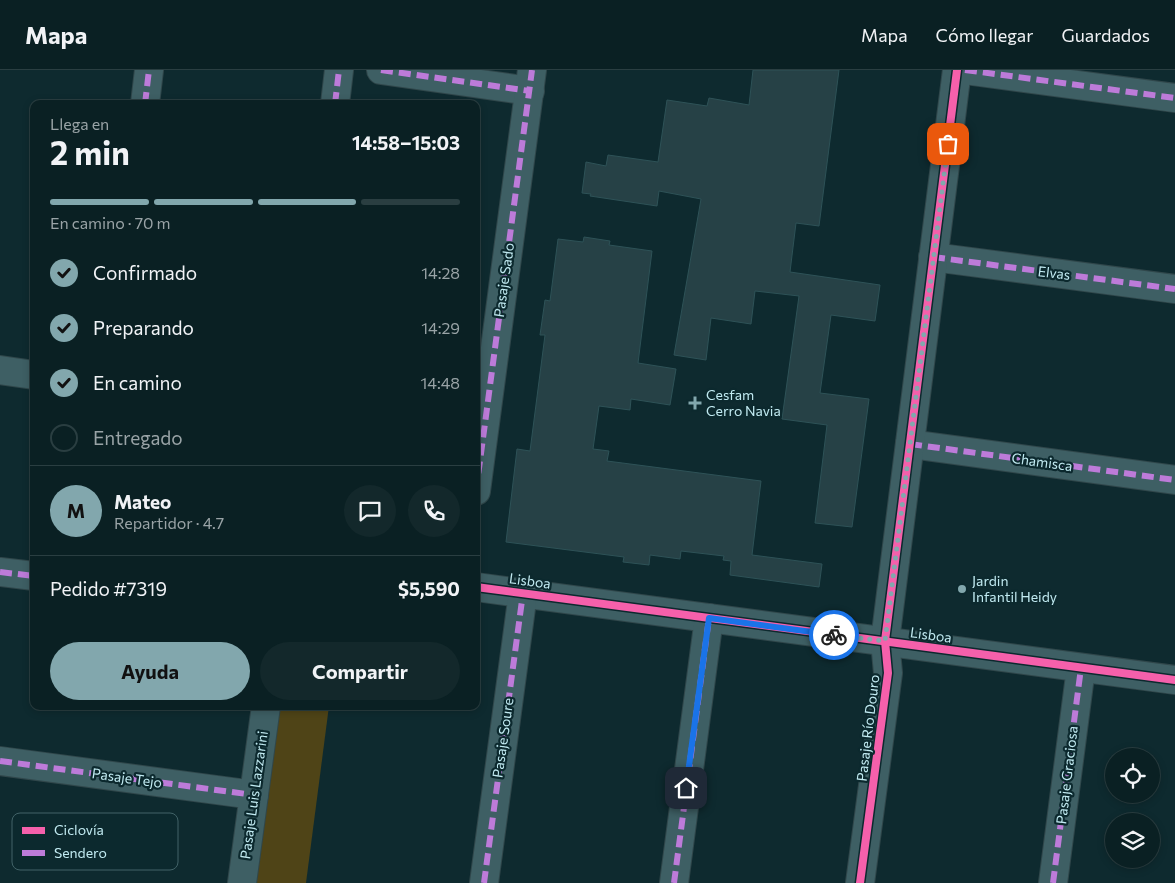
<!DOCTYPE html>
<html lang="es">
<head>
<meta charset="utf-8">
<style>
  :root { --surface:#0a2023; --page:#13282b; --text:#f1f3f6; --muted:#99a3a6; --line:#2a3e41; --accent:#82a7ad }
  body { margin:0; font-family:Commissioner,sans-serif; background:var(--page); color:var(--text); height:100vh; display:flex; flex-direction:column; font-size:19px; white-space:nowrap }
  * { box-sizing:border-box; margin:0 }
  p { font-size:16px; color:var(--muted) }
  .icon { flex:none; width:28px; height:28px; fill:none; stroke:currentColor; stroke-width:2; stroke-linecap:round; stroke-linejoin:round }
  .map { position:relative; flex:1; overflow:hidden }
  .drawer { position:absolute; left:30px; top:30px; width:450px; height:610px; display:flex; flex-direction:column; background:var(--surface); border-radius:10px; box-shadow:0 2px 8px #0003,0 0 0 1px var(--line) }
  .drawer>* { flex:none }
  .buttons { position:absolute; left:1105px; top:678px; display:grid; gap:10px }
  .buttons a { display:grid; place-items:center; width:55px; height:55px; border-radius:50%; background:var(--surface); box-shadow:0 2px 8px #0003,0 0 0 1px var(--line); font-size:25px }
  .pin { position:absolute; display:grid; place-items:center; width:42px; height:42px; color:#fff; margin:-21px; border-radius:10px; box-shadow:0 2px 8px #0006 }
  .courier { position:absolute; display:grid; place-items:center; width:50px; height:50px; margin:-25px; border:4px solid #1a73e8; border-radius:50%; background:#fff; color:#222; box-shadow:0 1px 6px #0007 }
  .overview em { font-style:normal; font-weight:700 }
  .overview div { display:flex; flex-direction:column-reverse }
  .overview { display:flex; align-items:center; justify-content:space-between; height:85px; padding:0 20px }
  h1 { font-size:32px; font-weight:700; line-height:38px }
  .bar { display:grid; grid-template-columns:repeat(4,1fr); gap:8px 5px; align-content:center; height:60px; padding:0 20px }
  .bar i { height:6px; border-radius:4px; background:var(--line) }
  .bar .active { background:var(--accent) }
  .bar p { grid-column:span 4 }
  .line { display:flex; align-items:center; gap:12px; padding:0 20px; border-top:1px solid var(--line) }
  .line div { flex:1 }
  .round { display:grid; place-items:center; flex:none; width:52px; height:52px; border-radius:26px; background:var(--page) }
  ol { padding:0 20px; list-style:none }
  li { display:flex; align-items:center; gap:15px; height:55px }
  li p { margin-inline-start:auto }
  li .icon { padding:5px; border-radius:50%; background:var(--accent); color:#111; stroke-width:4 }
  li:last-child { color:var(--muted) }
  li i { width:28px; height:28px; border:2px solid var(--line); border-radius:50% }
  .cta { display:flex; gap:10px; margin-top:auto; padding:10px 20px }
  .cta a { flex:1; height:58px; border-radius:30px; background:var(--accent); color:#111; font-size:20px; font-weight:700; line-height:58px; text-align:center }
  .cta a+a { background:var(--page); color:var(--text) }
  header { display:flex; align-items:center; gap:30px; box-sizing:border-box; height:70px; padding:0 25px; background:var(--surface); border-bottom:1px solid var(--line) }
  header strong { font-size:24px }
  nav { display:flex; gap:28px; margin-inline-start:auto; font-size:18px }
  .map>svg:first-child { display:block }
</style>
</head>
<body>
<header>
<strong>Mapa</strong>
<nav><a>Mapa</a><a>Cómo llegar</a><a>Guardados</a></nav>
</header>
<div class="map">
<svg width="1175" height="813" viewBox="0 0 1175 813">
  <rect width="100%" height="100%" fill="#0e2a2f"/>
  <path fill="#4f4417" d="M278 636H329L306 813H256Z"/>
  <g fill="#264146" stroke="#2e5257">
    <path d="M753 0H839L819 156 796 153 790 202 880 215 875 251 831 245 820 323 869 329 852 457 815 453 827 355 782 349 799 226 755 221 751 254 711 248 706 290 674 285 701 129 659 121 657 136 590 126 591 124 582 123 586 92 606 96 608 85 658 92 667 30 707 36 709 28 749 35Z"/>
    <path d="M584 167 610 171 609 175 652 181 638 293 676 299 670 335 631 329 630 340 599 336 593 379 609 381 607 391 761 411 752 485 822 494 819 517 730 505 731 491 723 490 724 486 681 481 680 489 650 485 649 495 623 492 624 487 506 472 517 379 530 381 545 265H540L545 230 550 231 558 169 583 172Z"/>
  </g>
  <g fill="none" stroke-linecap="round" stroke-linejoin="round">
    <defs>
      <g id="street">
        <path d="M381 0 530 21"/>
        <path d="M965 0 1175 28"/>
        <path d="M145 34 149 0"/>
        <path d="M335 34 339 0"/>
        <path d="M933 187 1175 219"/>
        <path d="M0 300 34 305"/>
        <path d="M910 374 1175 410"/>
        <path d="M476 421 532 0"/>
        <path d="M0 502 34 506"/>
        <path d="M476 517 1175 610"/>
        <path d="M0 691 254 725"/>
        <path d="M242 813 266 636"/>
        <path d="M484 813 523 523"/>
        <path d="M674 813 709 548"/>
        <path d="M860 813 888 603 885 571 957 0"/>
        <path d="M1053 813 1081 598"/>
      </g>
    </defs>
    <use href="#street" stroke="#30474b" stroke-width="30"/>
    <use href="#street" stroke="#3e5f64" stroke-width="28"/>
    <g stroke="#bd7bd9" stroke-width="6" stroke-dasharray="12 6" stroke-linecap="butt">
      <path d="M381 0 530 21"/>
      <path d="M965 0 1175 28"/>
      <path d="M145 34 149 0"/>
      <path d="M335 34 339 0"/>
      <path d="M933 187 1175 219"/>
      <path d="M910 374 1175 410"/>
      <path d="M476 421 532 0"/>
      <path d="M0 502 34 506"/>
      <path d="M0 691 254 725"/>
      <path d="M484 813 523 523"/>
      <path d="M674 813 709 548"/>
      <path d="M1053 813 1081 598"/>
    </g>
    <defs>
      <g id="cycleway">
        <path d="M476 517 1175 610"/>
        <path d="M860 813 888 603 885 571 957 0"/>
      </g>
    </defs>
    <use href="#cycleway" stroke="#0c292e" stroke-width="11"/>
    <use href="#cycleway" stroke="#f560ab" stroke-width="8"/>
  </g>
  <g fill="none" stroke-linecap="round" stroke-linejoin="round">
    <path stroke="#82a7ad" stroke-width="5" stroke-dasharray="0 9" d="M834 565 885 571 948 74"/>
    <path stroke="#1a73e8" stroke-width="6" d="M686 718 709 548 834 565"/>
  </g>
  <g fill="#82a7ad" stroke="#0c292e" stroke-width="2">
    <path d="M692.5 325.5h5v5h5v5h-5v5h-5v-5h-5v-5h5z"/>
    <circle cx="962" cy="519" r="5"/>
  </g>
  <g text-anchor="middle" stroke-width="4.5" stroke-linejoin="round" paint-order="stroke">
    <g font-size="14" fill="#c1eaf1" stroke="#0c292e">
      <text transform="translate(1054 203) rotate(7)" y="5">Elvas</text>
      <text transform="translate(504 210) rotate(-82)" y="5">Pasaje Sado</text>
      <text transform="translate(1042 392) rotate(8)" y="5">Chamisca</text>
      <text transform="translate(530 511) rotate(8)" y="5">Lisboa</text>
      <text transform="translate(931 565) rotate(8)" y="5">Lisboa</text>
      <text transform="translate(868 658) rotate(-83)" y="5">Pasaje Río Douro</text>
      <text transform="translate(503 668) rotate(-82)" y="5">Pasaje Soure</text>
      <text transform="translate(1067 705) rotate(-83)" y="5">Pasaje Graciosa</text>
      <text transform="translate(127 708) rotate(8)" y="5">Pasaje Tejo</text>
      <text transform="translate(254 725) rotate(-82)" y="5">Pasaje Luis Lazzarini</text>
    </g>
    <g font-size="14" fill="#c1eaf1" stroke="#0c292e" text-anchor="start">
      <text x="706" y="330">Cesfam<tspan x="706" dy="16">Cerro Navia</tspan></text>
      <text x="972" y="516">Jardin<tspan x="972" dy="16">Infantil Heidy</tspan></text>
    </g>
  </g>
  <rect x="12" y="743" width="166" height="57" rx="8" fill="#0c292e" stroke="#426368" stroke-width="1"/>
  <rect x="22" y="757" width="23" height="7" fill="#f560ab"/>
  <rect x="22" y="780" width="23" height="6" fill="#bd7bd9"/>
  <g font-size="14" fill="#c1eaf1">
    <text x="54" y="765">Ciclovía</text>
    <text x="54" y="788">Sendero</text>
  </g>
</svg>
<div class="buttons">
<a><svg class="icon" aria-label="locate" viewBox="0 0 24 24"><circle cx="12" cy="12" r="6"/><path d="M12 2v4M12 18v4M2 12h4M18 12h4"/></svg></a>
<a><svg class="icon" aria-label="layers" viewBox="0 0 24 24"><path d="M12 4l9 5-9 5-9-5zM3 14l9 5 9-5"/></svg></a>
</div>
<div class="pin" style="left:948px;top:74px;background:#ea580c"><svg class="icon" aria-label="bag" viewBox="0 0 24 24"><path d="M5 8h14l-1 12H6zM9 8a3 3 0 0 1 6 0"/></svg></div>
<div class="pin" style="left:686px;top:718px;background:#1f2937"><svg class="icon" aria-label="home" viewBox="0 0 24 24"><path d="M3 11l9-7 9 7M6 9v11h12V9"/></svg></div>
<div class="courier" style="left:834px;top:565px"><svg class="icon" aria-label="bike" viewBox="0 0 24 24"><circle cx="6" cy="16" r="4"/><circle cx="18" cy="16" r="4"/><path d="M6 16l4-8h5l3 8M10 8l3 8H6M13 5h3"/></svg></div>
<section class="drawer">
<div class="overview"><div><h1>2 min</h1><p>Llega en</p></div><em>14:58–15:03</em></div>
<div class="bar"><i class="active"></i><i class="active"></i><i class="active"></i><i></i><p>En camino · 70 m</p></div>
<ol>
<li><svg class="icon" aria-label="check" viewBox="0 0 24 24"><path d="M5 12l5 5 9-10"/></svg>Confirmado<p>14:28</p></li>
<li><svg class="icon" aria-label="check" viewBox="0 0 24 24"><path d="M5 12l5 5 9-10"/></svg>Preparando<p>14:29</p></li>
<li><svg class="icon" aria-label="check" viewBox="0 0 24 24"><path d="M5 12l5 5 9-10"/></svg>En camino<p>14:48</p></li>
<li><i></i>Entregado</li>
</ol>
<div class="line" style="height:90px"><b class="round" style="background:var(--accent);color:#111">M</b><div><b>Mateo</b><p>Repartidor · 4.7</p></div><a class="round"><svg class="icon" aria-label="chat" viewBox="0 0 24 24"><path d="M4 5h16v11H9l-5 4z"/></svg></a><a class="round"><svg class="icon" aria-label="phone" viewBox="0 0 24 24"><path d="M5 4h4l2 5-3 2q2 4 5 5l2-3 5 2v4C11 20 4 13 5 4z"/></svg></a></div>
<div class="line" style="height:65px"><div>Pedido #7319</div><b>$5,590</b></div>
<div class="cta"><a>Ayuda</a><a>Compartir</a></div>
</section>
</div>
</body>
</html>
